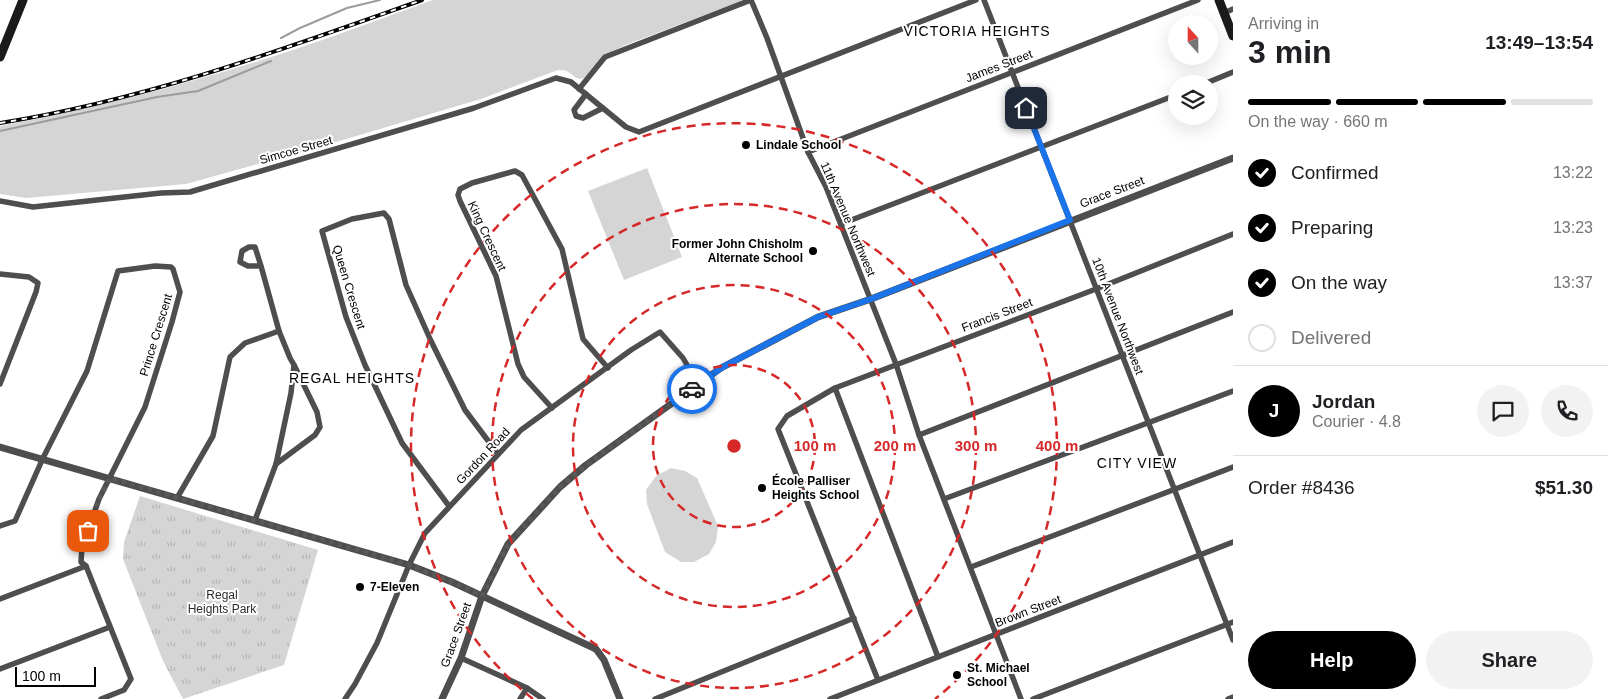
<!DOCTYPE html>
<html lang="en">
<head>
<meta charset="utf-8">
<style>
  :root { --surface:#fff; --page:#f2f2f2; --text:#202124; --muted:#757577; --line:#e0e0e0; --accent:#000 }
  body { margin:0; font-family:Arial,sans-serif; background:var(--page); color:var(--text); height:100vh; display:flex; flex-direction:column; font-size:19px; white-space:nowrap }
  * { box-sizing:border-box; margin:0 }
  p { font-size:16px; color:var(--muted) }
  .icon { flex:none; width:28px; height:28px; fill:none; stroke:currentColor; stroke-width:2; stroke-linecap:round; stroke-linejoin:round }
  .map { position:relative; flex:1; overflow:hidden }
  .sheet { display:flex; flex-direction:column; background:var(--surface); width:375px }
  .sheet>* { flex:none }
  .needle { width:32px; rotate:339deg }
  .buttons { position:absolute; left:1168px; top:15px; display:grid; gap:10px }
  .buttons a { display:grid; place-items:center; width:50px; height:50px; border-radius:50%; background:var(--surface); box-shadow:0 5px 20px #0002; font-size:25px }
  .scale { position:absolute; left:15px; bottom:12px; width:81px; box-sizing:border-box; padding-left:5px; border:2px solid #000; border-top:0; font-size:14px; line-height:18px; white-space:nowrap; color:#000; -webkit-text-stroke:4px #fff; paint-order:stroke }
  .pin { position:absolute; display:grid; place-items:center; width:42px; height:42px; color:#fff; margin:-21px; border-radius:10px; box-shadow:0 2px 8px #0006 }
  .courier { position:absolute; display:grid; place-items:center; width:50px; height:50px; margin:-25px; border:4px solid #1a73e8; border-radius:50%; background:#fff; color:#222; box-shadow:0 1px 6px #0007 }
  .overview em { font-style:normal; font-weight:600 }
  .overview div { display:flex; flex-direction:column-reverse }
  .overview { display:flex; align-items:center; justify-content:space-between; height:85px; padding:0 15px }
  h1 { font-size:32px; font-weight:600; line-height:38px }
  .bar { display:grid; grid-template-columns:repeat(4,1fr); gap:8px 5px; align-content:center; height:60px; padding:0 15px }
  .bar i { height:6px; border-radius:4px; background:var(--line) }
  .bar .on { background:var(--accent) }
  .bar p { grid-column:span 4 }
  .line { display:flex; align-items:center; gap:12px; padding:0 15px; border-top:1px solid var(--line) }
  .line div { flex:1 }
  .round { display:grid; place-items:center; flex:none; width:52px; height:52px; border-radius:26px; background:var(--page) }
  ol { padding:0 15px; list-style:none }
  li { display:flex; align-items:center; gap:15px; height:55px }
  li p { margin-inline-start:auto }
  li .icon { padding:5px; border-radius:50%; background:var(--accent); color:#fff; stroke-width:4 }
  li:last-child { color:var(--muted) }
  li i { width:28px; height:28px; border:2px solid var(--line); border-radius:50% }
  .cta { display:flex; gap:10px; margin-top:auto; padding:10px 15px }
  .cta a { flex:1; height:58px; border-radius:30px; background:var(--accent); color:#fff; font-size:20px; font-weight:600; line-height:58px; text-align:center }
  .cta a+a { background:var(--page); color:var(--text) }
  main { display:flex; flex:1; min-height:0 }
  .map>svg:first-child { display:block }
</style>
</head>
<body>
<main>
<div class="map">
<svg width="1233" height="699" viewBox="0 0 1233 699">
  <defs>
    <pattern id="park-tufts" width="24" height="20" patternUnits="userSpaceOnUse" patternTransform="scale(1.25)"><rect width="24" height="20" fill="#d5d5d5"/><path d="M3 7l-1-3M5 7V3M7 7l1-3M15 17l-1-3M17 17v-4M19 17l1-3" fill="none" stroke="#b5b5b5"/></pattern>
  </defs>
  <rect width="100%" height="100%" fill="#fff"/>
  <g fill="#d5d5d5">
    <path d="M433 0H744L628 44 606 54 584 78C575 81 574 74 566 71 563 70 561 70 558 70L481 99 326 145 186 184 26 198 0 194V126C98 108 195 82 290 51 338 35 385 17 433 0Z"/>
    <path d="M647 168 682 257 624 280 588 191Z"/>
    <path d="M671 468 685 471 697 478 718 526 716 542 709 554 694 562H681L665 552 647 504 646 490 656 476Z"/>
  </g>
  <path fill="url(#park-tufts)" d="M140 496 318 550 284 665 183 699 163 661 123 559 124 542Z"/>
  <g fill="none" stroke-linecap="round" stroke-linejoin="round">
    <g stroke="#9c9c9c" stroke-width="2">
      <path d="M281 38 300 28 347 8 380 0"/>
      <path d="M0 131 157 97 198 91 271 61"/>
    </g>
    <g stroke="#4e4e4e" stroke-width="5.5">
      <path d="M984 0 1233 640"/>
      <path d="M1224 13 1233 9"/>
      <path d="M1204 84 1233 72"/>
      <path d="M579 89 605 57 751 0 767 38 808 152 826 187 896 364 919 435 1021 699"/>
      <path d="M586 94 574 110 576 116 583 118 603 108"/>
      <path d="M808 152 1198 0"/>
      <path d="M0 201 33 207 161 193 190 192 474 108 556 78 571 82 626 127 639 132 976 0"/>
      <path d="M841 224 1176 95"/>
      <path d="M261 266 255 247H249L242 251 240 262 248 266H261L279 331"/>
      <path d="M0 274 29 277 38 283 36 292 0 384"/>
      <path d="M835 388 938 657"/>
      <path d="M552 408 524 377 518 364 496 276 460 201 458 195 460 189 472 183 515 171 522 175 562 249 583 339 608 368"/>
      <path d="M919 435 1233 312"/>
      <path d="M276 464 315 435 320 427 317 412 294 365"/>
      <path d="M177 498 213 436 230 357 245 343 279 331 290 358 294 365 291 393 276 464 255 520"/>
      <path d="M944 499 1233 391"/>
      <path d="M449 506 402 443 365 365 346 317 322 231 352 219 384 213 389 219 406 285 431 341 465 410 498 454"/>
      <path d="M0 526 15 521 43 458 87 371 118 271 155 266 171 267 173 269 180 292 172 322 145 407 99 499 82 547 81 562 86 566 131 679 124 690 101 699"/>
      <path d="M971 567 1233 467"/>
      <path d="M0 599 86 566"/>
      <path d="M461 658 527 688 543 699"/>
      <path d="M0 669 110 627"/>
      <path d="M878 680 778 429 787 416 835 388 1096 289 1233 234"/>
      <path d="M345 699 355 684 377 643 409 565 425 533 521 430 631 350 660 332 683 358 698 384"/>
      <path d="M520 699 527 688"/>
      <path d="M655 699 854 618"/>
      <path d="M830 699 1233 542"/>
      <path d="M1033 699 1233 622"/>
      <path d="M1228 699 1233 697"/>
    </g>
    <g stroke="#4e4e4e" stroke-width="7">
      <path d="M0 447 409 565 452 582 596 649 604 660 620 699"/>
      <path d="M442 699 461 658 482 596 508 544 560 487 586 465 721 368 818 317 871 299 1233 158"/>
    </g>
    <g stroke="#1b1b1b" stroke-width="9">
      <path d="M1219 0 1233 36"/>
      <path d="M0 57 23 0"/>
    </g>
    <defs>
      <path id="rail" d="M0 123C145 100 284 49 422 0"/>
    </defs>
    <use href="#rail" stroke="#000" stroke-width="4"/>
    <use href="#rail" stroke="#fff" stroke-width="2" stroke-dasharray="5.5" stroke-linecap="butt"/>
  </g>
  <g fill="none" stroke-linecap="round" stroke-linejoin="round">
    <path stroke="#595959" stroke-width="5" stroke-dasharray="0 9" d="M88 531 99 499 110 478 409 565 452 582 482 596 508 544 560 487 586 465 692 389"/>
    <path stroke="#1a73e8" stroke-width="6" d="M692 389 721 368 818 317 871 299 1070 220 1026 108"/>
  </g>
  <g fill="none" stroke="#d62828" stroke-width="2.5" stroke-dasharray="9 6">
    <circle cx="734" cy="446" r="81"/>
    <circle cx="734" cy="446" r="161"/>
    <circle cx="734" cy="446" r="242"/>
    <path d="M533 699A323 323 0 1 1 935 699"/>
  </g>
  <g fill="#000" stroke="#fff" stroke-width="2">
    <circle cx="746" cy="145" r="5"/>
    <circle cx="813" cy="251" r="5"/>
    <circle cx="762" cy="488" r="5"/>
    <circle cx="360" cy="587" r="5"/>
    <circle cx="957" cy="675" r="5"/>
  </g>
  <g text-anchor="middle" stroke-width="4" stroke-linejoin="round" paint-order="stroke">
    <g font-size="12" fill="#000" stroke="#fff">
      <text transform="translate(999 66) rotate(-21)" y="4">James Street</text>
      <text transform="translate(296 150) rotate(-16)" y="4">Simcoe Street</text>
      <text transform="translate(1112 192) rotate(-21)" y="4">Grace Street</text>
      <text transform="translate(848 219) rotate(67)" y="4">11th Avenue Northwest</text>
      <text transform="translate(487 236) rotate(65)" y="4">King Crescent</text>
      <text transform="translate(349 287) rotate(73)" y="4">Queen Crescent</text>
      <text transform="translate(997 315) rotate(-21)" y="4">Francis Street</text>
      <text transform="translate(1118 316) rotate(69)" y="4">10th Avenue Northwest</text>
      <text transform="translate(156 335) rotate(-73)" y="4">Prince Crescent</text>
      <text transform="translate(483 456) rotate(-47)" y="4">Gordon Road</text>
      <text transform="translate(1028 611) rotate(-21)" y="4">Brown Street</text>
      <text transform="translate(456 635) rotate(-70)" y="4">Grace Street</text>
    </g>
    <g font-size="12" font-weight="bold" fill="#000" stroke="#fff" text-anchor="start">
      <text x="756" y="149">Lindale School</text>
      <text x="803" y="248" text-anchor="end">Former John Chisholm<tspan x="803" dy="14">Alternate School</tspan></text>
      <text x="772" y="485">École Palliser<tspan x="772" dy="14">Heights School</tspan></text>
      <text x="370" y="591">7-Eleven</text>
      <text x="967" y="672">St. Michael<tspan x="967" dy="14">School</tspan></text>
    </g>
    <g font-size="12" fill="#2c2c2c" stroke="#fff">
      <text x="222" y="599">Regal<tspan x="222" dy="14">Heights Park</tspan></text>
    </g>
    <g font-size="14" letter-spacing="1" fill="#000" stroke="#fff">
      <text x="977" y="36">VICTORIA HEIGHTS</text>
      <text x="352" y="383">REGAL HEIGHTS</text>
      <text x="1137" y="468">CITY VIEW</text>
    </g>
  </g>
  <circle cx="734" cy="446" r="8" fill="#d62828" stroke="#fff" stroke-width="2.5"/>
  <g font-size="15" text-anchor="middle" font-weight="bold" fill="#d62828" stroke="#fff" stroke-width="4" stroke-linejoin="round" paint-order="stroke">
    <text x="815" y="451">100 m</text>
    <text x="895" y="451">200 m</text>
    <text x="976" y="451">300 m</text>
    <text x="1057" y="451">400 m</text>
  </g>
</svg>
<div class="buttons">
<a><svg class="needle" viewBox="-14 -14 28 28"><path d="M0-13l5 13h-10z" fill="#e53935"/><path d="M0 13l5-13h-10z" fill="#757577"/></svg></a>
<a><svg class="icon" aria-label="layers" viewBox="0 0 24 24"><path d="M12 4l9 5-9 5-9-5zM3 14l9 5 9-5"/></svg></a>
</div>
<div class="scale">100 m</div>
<div class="pin" style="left:88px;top:531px;background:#ea580c"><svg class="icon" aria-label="bag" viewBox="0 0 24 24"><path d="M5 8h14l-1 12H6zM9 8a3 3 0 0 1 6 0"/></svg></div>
<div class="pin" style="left:1026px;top:108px;background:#1f2937"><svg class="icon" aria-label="home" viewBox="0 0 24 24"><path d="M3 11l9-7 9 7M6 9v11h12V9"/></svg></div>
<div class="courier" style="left:692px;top:389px"><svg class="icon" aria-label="car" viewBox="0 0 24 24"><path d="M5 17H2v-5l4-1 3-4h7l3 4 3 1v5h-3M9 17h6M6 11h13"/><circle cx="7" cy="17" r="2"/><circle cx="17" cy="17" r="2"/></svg></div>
</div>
<section class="sheet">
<div class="overview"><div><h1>3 min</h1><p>Arriving in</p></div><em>13:49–13:54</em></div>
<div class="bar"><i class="on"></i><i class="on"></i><i class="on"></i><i></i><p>On the way · 660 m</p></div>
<ol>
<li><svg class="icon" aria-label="check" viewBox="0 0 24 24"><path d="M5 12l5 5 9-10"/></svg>Confirmed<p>13:22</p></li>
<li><svg class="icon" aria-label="check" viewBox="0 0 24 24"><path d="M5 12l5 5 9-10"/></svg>Preparing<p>13:23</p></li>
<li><svg class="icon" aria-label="check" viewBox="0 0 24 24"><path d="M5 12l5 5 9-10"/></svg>On the way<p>13:37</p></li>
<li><i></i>Delivered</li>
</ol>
<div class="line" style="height:90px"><b class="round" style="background:var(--accent);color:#fff">J</b><div><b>Jordan</b><p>Courier · 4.8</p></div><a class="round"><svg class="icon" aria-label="chat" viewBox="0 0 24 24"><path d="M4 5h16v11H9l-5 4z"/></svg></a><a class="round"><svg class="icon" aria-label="phone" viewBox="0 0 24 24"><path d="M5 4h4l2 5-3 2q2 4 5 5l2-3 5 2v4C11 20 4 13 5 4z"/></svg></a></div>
<div class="line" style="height:65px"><div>Order #8436</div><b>$51.30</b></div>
<div class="cta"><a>Help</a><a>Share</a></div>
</section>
</main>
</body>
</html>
